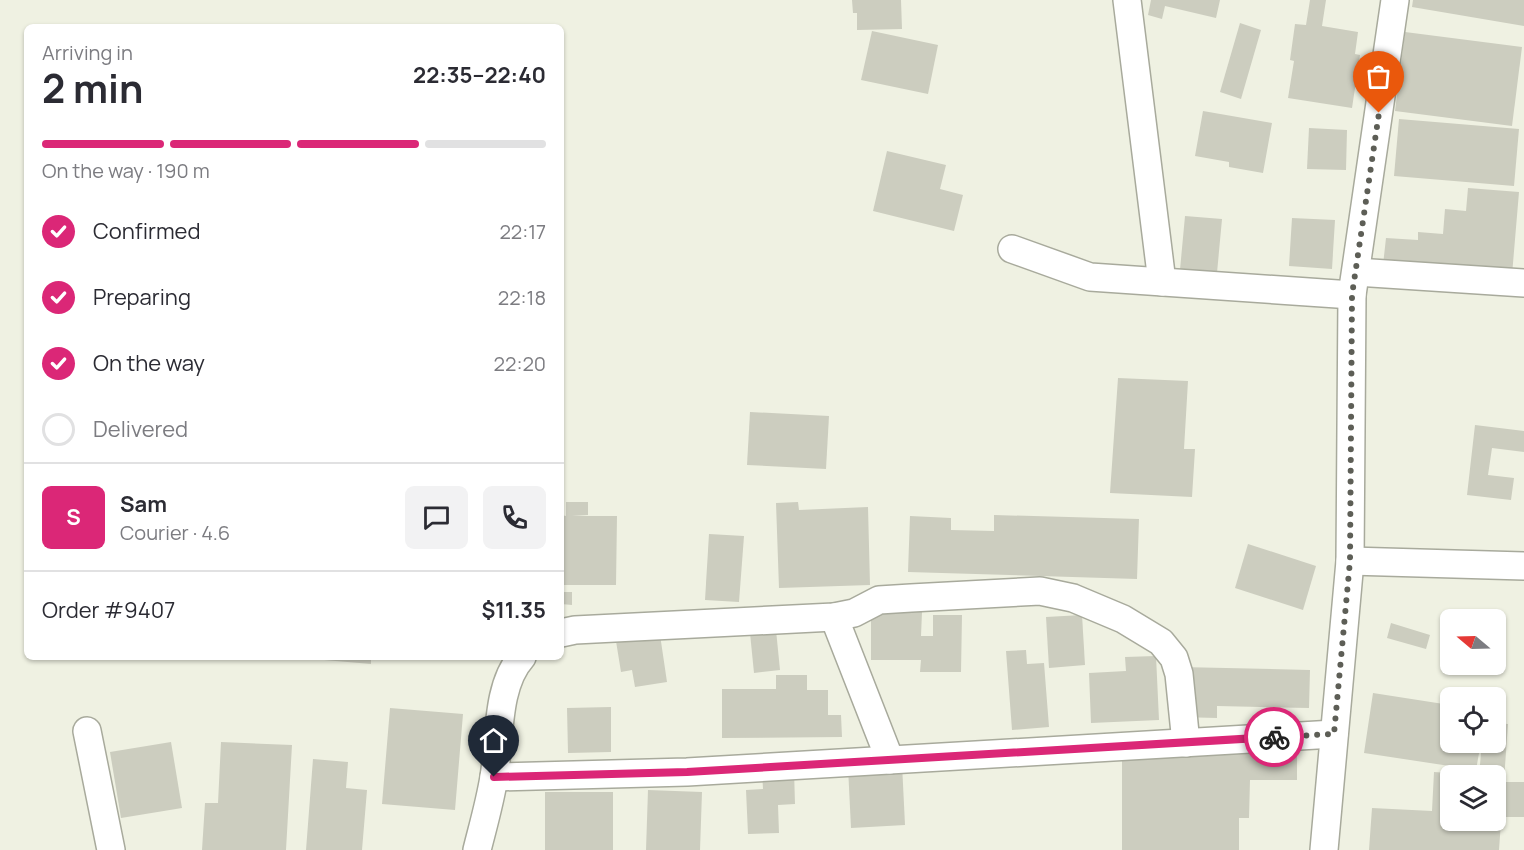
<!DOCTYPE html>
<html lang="en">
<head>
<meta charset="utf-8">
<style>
  :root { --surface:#fff; --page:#f2f2f3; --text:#2b2b33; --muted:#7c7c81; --line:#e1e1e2; --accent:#db2777 }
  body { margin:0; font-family:Manrope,sans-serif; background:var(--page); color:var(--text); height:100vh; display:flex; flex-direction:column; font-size:22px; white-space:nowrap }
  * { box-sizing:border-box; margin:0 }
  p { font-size:20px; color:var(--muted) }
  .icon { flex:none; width:33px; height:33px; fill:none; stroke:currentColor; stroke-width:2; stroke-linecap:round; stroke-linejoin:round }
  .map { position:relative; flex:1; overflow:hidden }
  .details { position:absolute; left:24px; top:24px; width:540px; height:636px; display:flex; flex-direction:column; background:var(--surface); border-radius:9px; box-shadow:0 2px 4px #0004 }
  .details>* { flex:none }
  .needle { width:39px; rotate:289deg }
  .tools { position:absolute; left:1440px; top:609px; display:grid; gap:12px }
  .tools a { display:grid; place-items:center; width:66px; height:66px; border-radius:9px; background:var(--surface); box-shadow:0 2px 4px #0004; font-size:30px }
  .pin { position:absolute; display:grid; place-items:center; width:51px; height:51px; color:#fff; margin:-62px -26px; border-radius:50% 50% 50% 0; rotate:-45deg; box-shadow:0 0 6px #0007 }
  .pin .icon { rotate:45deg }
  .courier { position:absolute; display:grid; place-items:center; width:60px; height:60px; margin:-30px; border:4px solid #db2777; border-radius:50%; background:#fff; color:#222; box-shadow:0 2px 8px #0007 }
  .overview em { font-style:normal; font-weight:700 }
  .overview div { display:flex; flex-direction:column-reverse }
  .overview { display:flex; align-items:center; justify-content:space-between; height:102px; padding:0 18px }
  h1 { font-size:39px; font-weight:700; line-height:45px }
  .bar { display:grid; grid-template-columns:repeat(4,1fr); gap:9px 6px; align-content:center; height:72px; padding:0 18px }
  .bar i { height:8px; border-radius:4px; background:var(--line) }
  .bar .on { background:var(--accent) }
  .bar p { grid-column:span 4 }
  .line { display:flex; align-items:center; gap:15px; padding:0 18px; border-top:2px solid var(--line) }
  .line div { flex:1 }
  .round { display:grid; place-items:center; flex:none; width:63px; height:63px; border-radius:9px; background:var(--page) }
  ol { padding:0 18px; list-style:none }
  li { display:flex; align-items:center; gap:18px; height:66px }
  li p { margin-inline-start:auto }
  li .icon { padding:6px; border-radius:50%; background:var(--accent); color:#fff; stroke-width:4 }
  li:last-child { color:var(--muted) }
  li i { width:33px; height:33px; border:3px solid var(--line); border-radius:50% }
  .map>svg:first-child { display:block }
</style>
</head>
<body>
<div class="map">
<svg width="1524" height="850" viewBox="0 0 1524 850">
  <rect width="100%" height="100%" fill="#eff1e2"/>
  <g fill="#cccdbf">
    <path d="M852 0H901L902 29 857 30V13H853Z"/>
    <path d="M1151 0H1220L1216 18 1165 6 1162 19 1148 15Z"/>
    <path d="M1310 0H1326L1322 26 1358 32 1355 54 1360 55 1352 108 1288 98 1294 61 1290 60 1295 24 1306 25Z"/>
    <path d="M1413 0H1524V26L1412 7Z"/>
    <path d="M1240 23 1261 30 1241 99 1220 92Z"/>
    <path d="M872 31 938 45 928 94 861 80Z"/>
    <path d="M1405 32 1522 47 1512 126 1395 111Z"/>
    <path d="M1203 111 1272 123 1263 173 1229 167V162L1195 156Z"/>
    <path d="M1399 119 1519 129 1514 186 1394 176Z"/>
    <path d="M1309 128 1347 130 1346 170 1307 169Z"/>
    <path d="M887 151 946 165 940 189 963 195 954 231 873 211Z"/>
    <path d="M1468 188 1519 192 1512 275 1383 265 1386 238 1418 240V232L1443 234 1445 209 1466 211Z"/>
    <path d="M1185 216 1222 219 1217 273 1180 270Z"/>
    <path d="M1292 218 1335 220 1332 269 1289 266Z"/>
    <path d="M1118 378 1188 381 1184 449H1195L1192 497 1110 493Z"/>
    <path d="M750 412 829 416 826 469 747 465Z"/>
    <path d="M1475 425 1524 431V452L1492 448 1488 475 1514 478 1511 500 1467 495Z"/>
    <path d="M566 502H588V515L572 516H617L616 585H561V515L566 516Z"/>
    <path d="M798 502 799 510 868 507 870 585 779 588 776 503Z"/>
    <path d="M994 515 1139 519 1137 579 908 572 910 516 951 518V530L994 531Z"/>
    <path d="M709 534 744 536 739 602 705 600Z"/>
    <path d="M1248 544 1316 566 1303 610 1235 588Z"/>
    <path d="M561 592H572V605L561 604Z"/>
    <path d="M871 612H922L921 636H933V615H962L961 672H920L921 660H871Z"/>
    <path d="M1082 615 1085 665 1049 668 1046 617Z"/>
    <path d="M1391 623 1430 635 1426 649 1387 638Z"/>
    <path d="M659 628 667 682 635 687 632 670 621 672 615 635Z"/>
    <path d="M776 630 780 670 754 673 750 633Z"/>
    <path d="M1026 650 1027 664 1044 663 1049 727 1012 730 1006 651Z"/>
    <path d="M1156 656 1159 720 1091 723 1089 673 1126 671 1125 657Z"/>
    <path d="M324 657H371V664L324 660Z"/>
    <path d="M1465 664H1491L1489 672Z"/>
    <path d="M1180 667 1310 670 1309 708 1217 706V718L1179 717Z"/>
    <path d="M776 675H807V690H828V715H841L842 737 722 738V689H776Z"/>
    <path d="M1373 693 1450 705V742H1481L1476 770 1364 753Z"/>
    <path d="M611 707V752L568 753 567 708Z"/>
    <path d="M390 708 463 714 455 810 382 804Z"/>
    <path d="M1496 723 1508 724 1499 850H1369L1372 808 1432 811 1434 772 1464 774V776H1450V820H1496V776H1479L1482 742H1496Z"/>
    <path d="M171 742 182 808 121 818 110 752Z"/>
    <path d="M221 742 292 745 286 850H202L205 803H218Z"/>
    <path d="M1122 742H1297V780H1250L1249 818H1239V850H1122Z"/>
    <path d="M313 759 348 762 346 788 367 790 362 850H306Z"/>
    <path d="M902 764 905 825 851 828 848 767Z"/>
    <path d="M794 770 795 804 778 805 779 833 748 834 746 790 763 789 762 771Z"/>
    <rect x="1505" y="782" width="19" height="35"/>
    <path d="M648 790 702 792 700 850H646Z"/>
    <rect x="545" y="792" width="68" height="58"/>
  </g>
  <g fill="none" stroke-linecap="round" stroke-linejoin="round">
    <defs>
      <g id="street">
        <path d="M1127 0 1162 282"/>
        <path d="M1012 249 1090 277 1352 295"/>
        <path d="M1356 272 1524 283"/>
        <path d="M1350 561 1524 566"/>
        <path d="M834 617 890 760"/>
        <path d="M561 633 575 630 834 617 854 613 879 600 911 598 1040 591 1073 598 1123 619 1161 642 1174 658 1179 674 1186 743"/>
        <path d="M87 731 111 850"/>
        <path d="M494 777 687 772 1334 734"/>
        <path d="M477 850C483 826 490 802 494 777 500 741 496 685 522 657"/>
        <path d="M1324 850 1350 561 1352 295 1395 0"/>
      </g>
    </defs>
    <use href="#street" stroke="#a8aa9c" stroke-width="30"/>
    <use href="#street" stroke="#fff" stroke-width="27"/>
  </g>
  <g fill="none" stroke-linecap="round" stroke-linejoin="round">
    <path stroke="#5d5e56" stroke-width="6" stroke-dasharray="0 10.8" d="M1274 737 1334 734 1350 561 1352 295 1379 113"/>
    <path stroke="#db2777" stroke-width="8" d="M494 777 687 772 1274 737"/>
  </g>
</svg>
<div class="tools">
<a><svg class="needle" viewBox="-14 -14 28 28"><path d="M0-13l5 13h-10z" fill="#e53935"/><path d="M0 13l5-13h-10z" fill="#7c7c81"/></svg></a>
<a><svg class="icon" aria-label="locate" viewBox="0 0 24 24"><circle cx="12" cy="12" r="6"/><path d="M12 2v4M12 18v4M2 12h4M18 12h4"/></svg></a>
<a><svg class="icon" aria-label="layers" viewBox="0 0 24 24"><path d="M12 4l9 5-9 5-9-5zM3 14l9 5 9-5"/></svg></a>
</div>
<div class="pin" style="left:1379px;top:113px;background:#ea580c"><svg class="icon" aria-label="bag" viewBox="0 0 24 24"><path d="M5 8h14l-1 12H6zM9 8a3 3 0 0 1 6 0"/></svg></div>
<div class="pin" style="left:494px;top:777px;background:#1f2937"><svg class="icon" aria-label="home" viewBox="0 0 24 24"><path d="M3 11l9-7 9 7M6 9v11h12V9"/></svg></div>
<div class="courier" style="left:1274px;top:737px"><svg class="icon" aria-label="bike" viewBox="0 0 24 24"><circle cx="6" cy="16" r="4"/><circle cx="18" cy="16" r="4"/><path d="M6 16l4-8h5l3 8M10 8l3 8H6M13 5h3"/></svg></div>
<section class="details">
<div class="overview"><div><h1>2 min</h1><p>Arriving in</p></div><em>22:35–22:40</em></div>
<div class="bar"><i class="on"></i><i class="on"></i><i class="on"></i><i></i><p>On the way · 190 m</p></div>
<ol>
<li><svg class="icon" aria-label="check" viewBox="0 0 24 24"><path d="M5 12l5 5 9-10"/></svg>Confirmed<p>22:17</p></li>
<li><svg class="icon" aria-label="check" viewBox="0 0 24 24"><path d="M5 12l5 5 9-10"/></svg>Preparing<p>22:18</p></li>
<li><svg class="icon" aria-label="check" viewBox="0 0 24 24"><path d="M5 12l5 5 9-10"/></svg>On the way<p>22:20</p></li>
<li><i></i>Delivered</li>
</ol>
<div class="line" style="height:108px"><b class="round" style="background:var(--accent);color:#fff">S</b><div><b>Sam</b><p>Courier · 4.6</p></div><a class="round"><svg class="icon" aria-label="chat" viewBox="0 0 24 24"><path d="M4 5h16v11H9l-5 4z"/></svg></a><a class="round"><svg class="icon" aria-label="phone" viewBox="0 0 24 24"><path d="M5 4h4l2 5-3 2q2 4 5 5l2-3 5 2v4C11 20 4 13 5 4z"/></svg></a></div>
<div class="line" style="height:78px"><div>Order #9407</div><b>$11.35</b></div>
</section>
</div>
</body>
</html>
